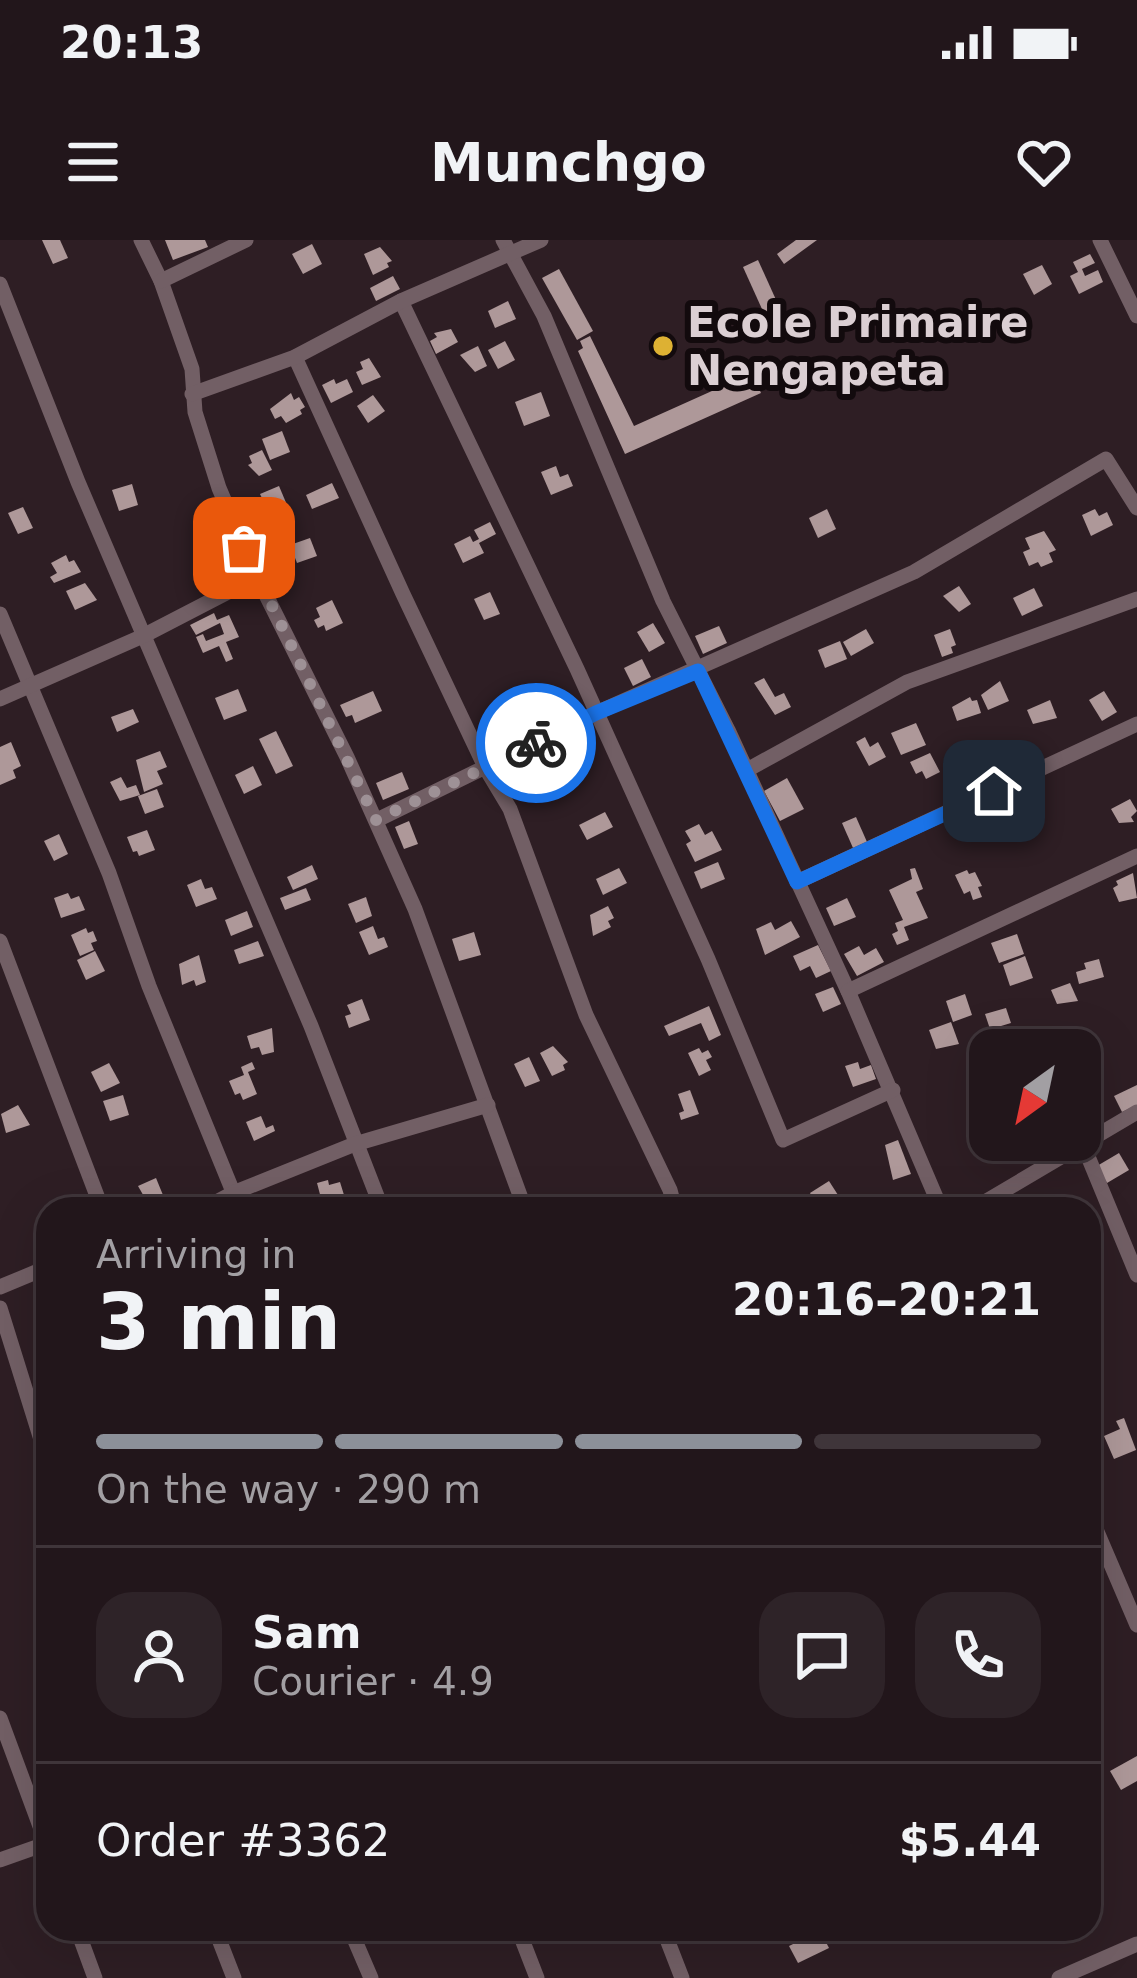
<!DOCTYPE html>
<html lang="en">
<head>
<meta charset="utf-8">
<style>
  :root { --surface:#22161b; --page:#2e2328; --text:#f1f3f6; --muted:#a29fa3; --line:#3f353a; --accent:#8c9099 }
  body { margin:0; font-family:"DejaVu Sans",sans-serif; background:var(--page); color:var(--text); height:100vh; display:flex; flex-direction:column; font-size:45px; white-space:nowrap }
  * { box-sizing:border-box; margin:0 }
  p { font-size:39px; color:var(--muted) }
  .icon { flex:none; width:66px; height:66px; fill:none; stroke:currentColor; stroke-width:2; stroke-linecap:round; stroke-linejoin:round }
  .map { position:relative; flex:1; overflow:hidden }
  .side { position:absolute; left:36px; top:957px; width:1065px; height:744px; display:flex; flex-direction:column; background:var(--surface); border-radius:36px; box-shadow:0 12px 48px #0002,0 0 0 3px var(--line) }
  .side>* { flex:none }
  .needle { width:78px; rotate:213deg }
  .controls { position:absolute; left:969px; top:789px; display:grid; gap:24px }
  .controls a { display:grid; place-items:center; width:132px; height:132px; border-radius:24px; background:var(--surface); box-shadow:0 12px 48px #0002,0 0 0 3px var(--line); font-size:60px }
  .pin { position:absolute; display:grid; place-items:center; width:102px; height:102px; color:#fff; margin:-51px; border-radius:24px; box-shadow:0 6px 18px #0006 }
  .courier { position:absolute; display:grid; place-items:center; width:120px; height:120px; margin:-60px; border:9px solid #1a73e8; border-radius:50%; background:#fff; color:#222; box-shadow:0 3px 15px #0007 }
  .summary em { font-style:normal; font-weight:700 }
  .summary div { display:flex; flex-direction:column-reverse }
  .summary { display:flex; align-items:center; justify-content:space-between; height:204px; padding:0 60px }
  h1 { font-size:78px; font-weight:700; line-height:90px }
  .bar { display:grid; grid-template-columns:repeat(4,1fr); gap:18px 12px; align-content:center; height:144px; padding:0 60px }
  .bar i { height:15px; border-radius:9px; background:var(--line) }
  .bar .selected { background:var(--accent) }
  .bar p { grid-column:span 4 }
  .line { display:flex; align-items:center; gap:30px; padding:0 60px; border-top:3px solid var(--line) }
  .line div { flex:1 }
  .round { display:grid; place-items:center; flex:none; width:126px; height:126px; border-radius:36px; background:var(--page) }
  .status { display:flex; justify-content:space-between; align-items:center; height:84px; padding:0 60px; background:var(--surface); direction:ltr }
  .status svg { height:33px; fill:currentColor }
  header { display:flex; justify-content:space-between; align-items:center; height:156px; padding:0 60px; background:var(--surface); font-size:54px; font-weight:700 }
  .map>svg:first-child { display:block }
</style>
</head>
<body>
<div class="status"><b>20:13</b><svg viewBox="0 0 49 12"><path d="M0 12V9h3v3zM5 12V6h3v6zM10 12V3h3v9zM15 12V0h3v12zM26 1h20v11H26zM47 4h2v5h-2z"/></svg></div>
<header><svg class="icon" aria-label="menu" viewBox="0 0 24 24"><path d="M4 6h16M4 12h16M4 18h16"/></svg>Munchgo<svg class="icon" aria-label="heart" viewBox="0 0 24 24"><path d="M12 20l-8-8c-3-5 5-10 8-4 3-6 11-1 8 4z"/></svg></header>
<div class="map">
<svg width="1137" height="1738" viewBox="0 0 1137 1738">
  <rect width="100%" height="100%" fill="#2e1e24"/>
  <g fill="#ae9899">
    <path d="M42 0H60L68 18 53 24Z"/>
    <path d="M165 0H205L208 7 173 20Z"/>
    <path d="M796 0H817L784 24 777 14Z"/>
    <path d="M312 4 322 24 303 34 292 14Z"/>
    <path d="M380 7 392 21 387 23 389 27 373 35 364 14Z"/>
    <path d="M1090 14 1095 23 1082 29 1085 36 1098 30 1103 42 1079 54 1070 36 1078 32 1073 22Z"/>
    <path d="M758 20 786 82 771 89 743 27Z"/>
    <path d="M1042 25 1052 44 1034 55 1023 34Z"/>
    <path d="M559 29 593 91 577 100 542 38Z"/>
    <path d="M393 36 400 49 376 61 370 48Z"/>
    <path d="M508 61 516 79 495 88 488 71Z"/>
    <path d="M451 89 458 102 436 114 430 101 437 97 434 93Z"/>
    <path d="M590 96 634 186 752 133 761 153 625 214 578 111 583 108 580 101Z"/>
    <path d="M505 101 515 120 498 129 488 110Z"/>
    <path d="M478 106 487 126 475 132 460 115Z"/>
    <path d="M369 118 381 137 362 145 356 132 363 129 360 122Z"/>
    <path d="M334 139 336 144 347 139 353 152 331 163 322 145Z"/>
    <path d="M541 152 550 176 524 186 515 162Z"/>
    <path d="M291 153 294 160 299 157 305 167 300 170 302 174 286 183 281 176 275 179 270 169Z"/>
    <path d="M373 155 385 171 368 183 357 166Z"/>
    <path d="M282 191 290 212 270 220 262 199Z"/>
    <path d="M262 210 272 230 259 236 248 225 252 223 249 216Z"/>
    <path d="M556 226 560 237 568 234 573 246 551 255 541 232Z"/>
    <path d="M332 243 339 258 312 269 306 255Z"/>
    <path d="M132 244 138 265 119 271 112 250Z"/>
    <path d="M279 246 287 265 269 273 260 254Z"/>
    <path d="M23 267 33 288 18 294 8 273Z"/>
    <path d="M827 269 836 289 818 298 809 278Z"/>
    <path d="M1095 269 1099 276 1107 272 1113 285 1091 296 1082 275Z"/>
    <path d="M490 282 496 294 479 303 484 313 463 323 454 304 470 296 473 302 479 299 474 290Z"/>
    <path d="M1044 291 1056 310 1049 313 1053 322 1041 327 1038 322 1029 326 1023 312 1030 309 1025 298Z"/>
    <path d="M310 298 317 316 297 323 290 305Z"/>
    <path d="M66 315 69 322 74 320 81 332 54 343 50 337 57 333 51 323Z"/>
    <path d="M85 343 97 360 75 370 66 351Z"/>
    <path d="M959 346 971 364 959 372 943 356Z"/>
    <path d="M1034 348 1043 366 1022 376 1013 358Z"/>
    <path d="M490 352 500 374 484 380 474 359Z"/>
    <path d="M332 360 343 383 326 391 324 385 318 388 314 380 320 377 316 368Z"/>
    <path d="M214 373 217 380 229 375 239 397 226 402 233 419 226 422 219 406 203 413 196 397 203 394 206 401 224 394 220 383 196 395 190 385Z"/>
    <path d="M653 383 665 403 649 412 637 392Z"/>
    <path d="M719 386 727 403 703 414 695 396Z"/>
    <path d="M866 389 874 403 851 416 843 402Z"/>
    <path d="M950 389 956 405 951 407 953 413 942 417 934 395Z"/>
    <path d="M840 401 847 419 825 428 818 410Z"/>
    <path d="M642 419 651 437 633 446 624 428Z"/>
    <path d="M764 438 775 457 784 453 791 467 775 475 754 443Z"/>
    <path d="M1000 441 1009 461 988 470 981 455Z"/>
    <path d="M238 449 247 471 224 480 215 458Z"/>
    <path d="M373 451 382 471 355 483 352 475 346 477 340 465Z"/>
    <path d="M1104 451 1117 472 1102 481 1089 460Z"/>
    <path d="M970 457 972 461 977 460 981 473 957 481 952 467Z"/>
    <path d="M1050 460 1057 478 1033 484 1027 470Z"/>
    <path d="M133 469 139 482 117 492 111 477Z"/>
    <path d="M916 483 926 505 901 515 891 493Z"/>
    <path d="M276 491 293 526 276 534 259 499Z"/>
    <path d="M865 497 870 507 878 502 886 517 869 526 856 502Z"/>
    <path d="M11 502 21 526 13 530 16 538 0 545V507Z"/>
    <path d="M160 511 167 527 157 531 163 544 144 552 136 520Z"/>
    <path d="M930 513 940 532 926 539 922 531 916 534 910 522Z"/>
    <path d="M253 526 262 545 244 554 235 535Z"/>
    <path d="M545 527 554 542 536 553 527 537Z"/>
    <path d="M402 532 409 549 383 560 376 543Z"/>
    <path d="M121 537 127 548 136 545 140 555 120 561 110 542Z"/>
    <path d="M787 538 804 569 780 581 764 551Z"/>
    <path d="M157 549 164 567 145 574 138 556Z"/>
    <path d="M1130 559 1137 571 1131 577 1134 582 1119 583 1111 569Z"/>
    <path d="M605 572 613 587 587 600 579 585Z"/>
    <path d="M856 577 867 602 853 608 842 583Z"/>
    <path d="M409 581 418 604 404 609 395 587Z"/>
    <path d="M699 584 705 595 712 591 722 610 695 622 686 604 691 601 685 591Z"/>
    <path d="M147 590 155 610 139 616 137 611 133 612 127 597Z"/>
    <path d="M59 594 68 614 54 621 44 601Z"/>
    <path d="M718 622 725 639 701 649 694 632Z"/>
    <path d="M312 625 318 639 293 650 287 637Z"/>
    <path d="M619 628 627 643 603 655 596 639Z"/>
    <path d="M915 628 923 649 916 652 928 678 904 687 909 700 897 705 892 694 898 691 895 683 903 680 889 650 912 639 910 629Z"/>
    <path d="M967 630 969 634 975 632 982 646 978 647 982 657 973 660 970 651 964 654 955 635Z"/>
    <path d="M1133 633 1137 658 1119 662 1113 648 1118 645 1116 641Z"/>
    <path d="M201 639 205 649 212 647 217 659 196 667 187 645Z"/>
    <path d="M306 648 311 660 285 670 280 658Z"/>
    <path d="M68 653 71 659 79 656 85 670 61 678 54 658Z"/>
    <path d="M366 657 372 676 356 683 348 664Z"/>
    <path d="M847 658 856 677 834 686 826 668Z"/>
    <path d="M608 666 614 678 608 681 611 687 593 696 590 675Z"/>
    <path d="M247 671 253 687 231 696 225 680Z"/>
    <path d="M791 681 800 697 765 715 756 689 771 682 775 690Z"/>
    <path d="M373 686 378 699 384 697 388 707 369 715 359 692Z"/>
    <path d="M86 688 88 693 93 691 97 701 91 703 94 710 80 716 71 695Z"/>
    <path d="M474 692 481 715 459 721 452 699Z"/>
    <path d="M1017 694 1024 714 999 723 991 703Z"/>
    <path d="M258 701 264 716 239 724 234 710Z"/>
    <path d="M818 705 831 731 816 738 810 726 800 731 793 716Z"/>
    <path d="M859 706 864 715 876 708 884 722 857 736 844 714Z"/>
    <path d="M95 711 105 731 86 740 77 720Z"/>
    <path d="M199 715 206 742 196 746 194 740 182 745 179 724Z"/>
    <path d="M1025 716 1033 738 1010 746 1003 725Z"/>
    <path d="M1099 719 1104 737 1079 744 1076 732 1086 729 1084 723Z"/>
    <path d="M1070 743 1078 761 1057 764 1051 750Z"/>
    <path d="M833 747 841 764 823 772 815 754Z"/>
    <path d="M965 754 972 775 953 782 946 761Z"/>
    <path d="M362 759 370 780 349 788 345 776 351 774 347 765Z"/>
    <path d="M709 766 721 795 709 801 701 783 669 796 664 786Z"/>
    <path d="M1006 768 1011 783 1001 786 1003 792 992 795 985 774Z"/>
    <path d="M951 782 959 804 936 809 929 790Z"/>
    <path d="M272 788 274 812 262 815 259 807 251 809 247 796Z"/>
    <path d="M994 796 996 801 1002 798 1007 810H990V818L980 822 973 805Z"/>
    <path d="M553 806 568 822 563 825 565 830 552 836 540 813Z"/>
    <path d="M699 808 702 813 708 810 712 817 706 820 711 830 699 836 688 813Z"/>
    <path d="M529 817 540 841 525 847 514 824Z"/>
    <path d="M252 822 255 829 248 832 257 854 243 860 240 853 235 855 229 841 244 835 241 827Z"/>
    <path d="M858 822 860 829 871 825 876 839 853 847 845 826Z"/>
    <path d="M109 823 120 843 101 852 91 832Z"/>
    <path d="M1137 845V865L1122 872 1114 856Z"/>
    <path d="M690 850 699 874 681 880 679 873 684 871 678 854Z"/>
    <path d="M123 855 129 875 110 881 103 861Z"/>
    <path d="M18 865 30 885 6 893 1 874Z"/>
    <path d="M261 876 266 888 273 885 275 891 254 901 246 882Z"/>
    <path d="M898 900 911 934 893 940 885 905Z"/>
    <path d="M1119 913 1129 930 1107 943 1097 926Z"/>
    <path d="M156 938 165 960 150 967 138 946Z"/>
    <path d="M328 940 329 945 340 942 344 955 322 962 317 943Z"/>
    <path d="M829 941 838 955 818 967 810 953Z"/>
    <path d="M1124 1178 1136 1210 1114 1219 1104 1196 1120 1189 1116 1181Z"/>
    <path d="M1137 1516V1541L1121 1550 1110 1531Z"/>
    <path d="M820 1691 829 1708 798 1723 789 1706Z"/>
  </g>
  <g fill="none" stroke-linecap="round" stroke-linejoin="round">
    <g stroke="#725f65" stroke-width="15">
      <path d="M141 0 161 41 192 129 195 172 219 248 257 337 347 517 415 669 525 969"/>
      <path d="M503 0 544 76 663 361 728 490 848 751 941 969"/>
      <path d="M1100 0 1137 76"/>
      <path d="M161 41 246 0"/>
      <path d="M0 44 78 242 311 786 382 969"/>
      <path d="M401 61 577 429 708 719 783 900 893 850"/>
      <path d="M295 117 403 354 486 529 510 569 586 775 670 950 675 969"/>
      <path d="M192 154 295 117 401 61 541 0"/>
      <path d="M0 374 109 633 149 746 240 969"/>
      <path d="M0 459 143 396 257 337"/>
      <path d="M747 530 907 442 1137 359"/>
      <path d="M377 580 596 473 914 332 1106 219 1137 268"/>
      <path d="M797 642 1137 484"/>
      <path d="M0 701 102 969"/>
      <path d="M848 751 1137 616"/>
      <path d="M1082 902 1137 1035"/>
      <path d="M203 969 233 953 355 904 488 865"/>
      <path d="M973 969 1137 872"/>
      <path d="M0 1047 48 1027"/>
      <path d="M0 1068 48 1222"/>
      <path d="M1089 1273 1137 1385"/>
      <path d="M0 1478 48 1608"/>
      <path d="M0 1620 48 1603"/>
      <path d="M77 1689 95 1738"/>
      <path d="M215 1689 234 1738"/>
      <path d="M350 1689 371 1738"/>
      <path d="M518 1689 537 1738"/>
      <path d="M663 1689 682 1738"/>
      <path d="M1059 1738 1137 1704"/>
    </g>
  </g>
  <g fill="none" stroke-linecap="round" stroke-linejoin="round">
    <path stroke="#9e9196" stroke-width="12" stroke-dasharray="0 21.6" d="M244 308 376 580 536 503"/>
    <path stroke="#1a73e8" stroke-width="15" d="M536 503 596 473 698 431 797 642 994 551"/>
  </g>
  <circle fill="#ddb133" stroke="#120a0d" stroke-width="4.5" cx="663" cy="106" r="12"/>
  <g text-anchor="middle" stroke-width="12" stroke-linejoin="round" paint-order="stroke">
    <g font-size="42" font-weight="bold" fill="#dbcfd3" stroke="#120a0d" text-anchor="start">
      <text x="687" y="97">Ecole Primaire<tspan x="687" dy="48">Nengapeta</tspan></text>
    </g>
  </g>
</svg>
<div class="controls">
<a><svg class="needle" viewBox="-14 -14 28 28"><path d="M0-13l5 13h-10z" fill="#e53935"/><path d="M0 13l5-13h-10z" fill="#a29fa3"/></svg></a>
</div>
<div class="pin" style="left:244px;top:308px;background:#ea580c"><svg class="icon" aria-label="bag" viewBox="0 0 24 24"><path d="M5 8h14l-1 12H6zM9 8a3 3 0 0 1 6 0"/></svg></div>
<div class="pin" style="left:994px;top:551px;background:#1f2937"><svg class="icon" aria-label="home" viewBox="0 0 24 24"><path d="M3 11l9-7 9 7M6 9v11h12V9"/></svg></div>
<div class="courier" style="left:536px;top:503px"><svg class="icon" aria-label="bike" viewBox="0 0 24 24"><circle cx="6" cy="16" r="4"/><circle cx="18" cy="16" r="4"/><path d="M6 16l4-8h5l3 8M10 8l3 8H6M13 5h3"/></svg></div>
<section class="side">
<div class="summary"><div><h1>3 min</h1><p>Arriving in</p></div><em>20:16–20:21</em></div>
<div class="bar"><i class="selected"></i><i class="selected"></i><i class="selected"></i><i></i><p>On the way · 290 m</p></div>
<div class="line" style="height:216px"><a class="round"><svg class="icon" aria-label="person" viewBox="0 0 24 24"><circle cx="12" cy="8" r="4"/><path d="M4 21q1-7 8-7t8 7"/></svg></a><div><b>Sam</b><p>Courier · 4.9</p></div><a class="round"><svg class="icon" aria-label="chat" viewBox="0 0 24 24"><path d="M4 5h16v11H9l-5 4z"/></svg></a><a class="round"><svg class="icon" aria-label="phone" viewBox="0 0 24 24"><path d="M5 4h4l2 5-3 2q2 4 5 5l2-3 5 2v4C11 20 4 13 5 4z"/></svg></a></div>
<div class="line" style="height:156px"><div>Order #3362</div><b>$5.44</b></div>
</section>
</div>
</body>
</html>
